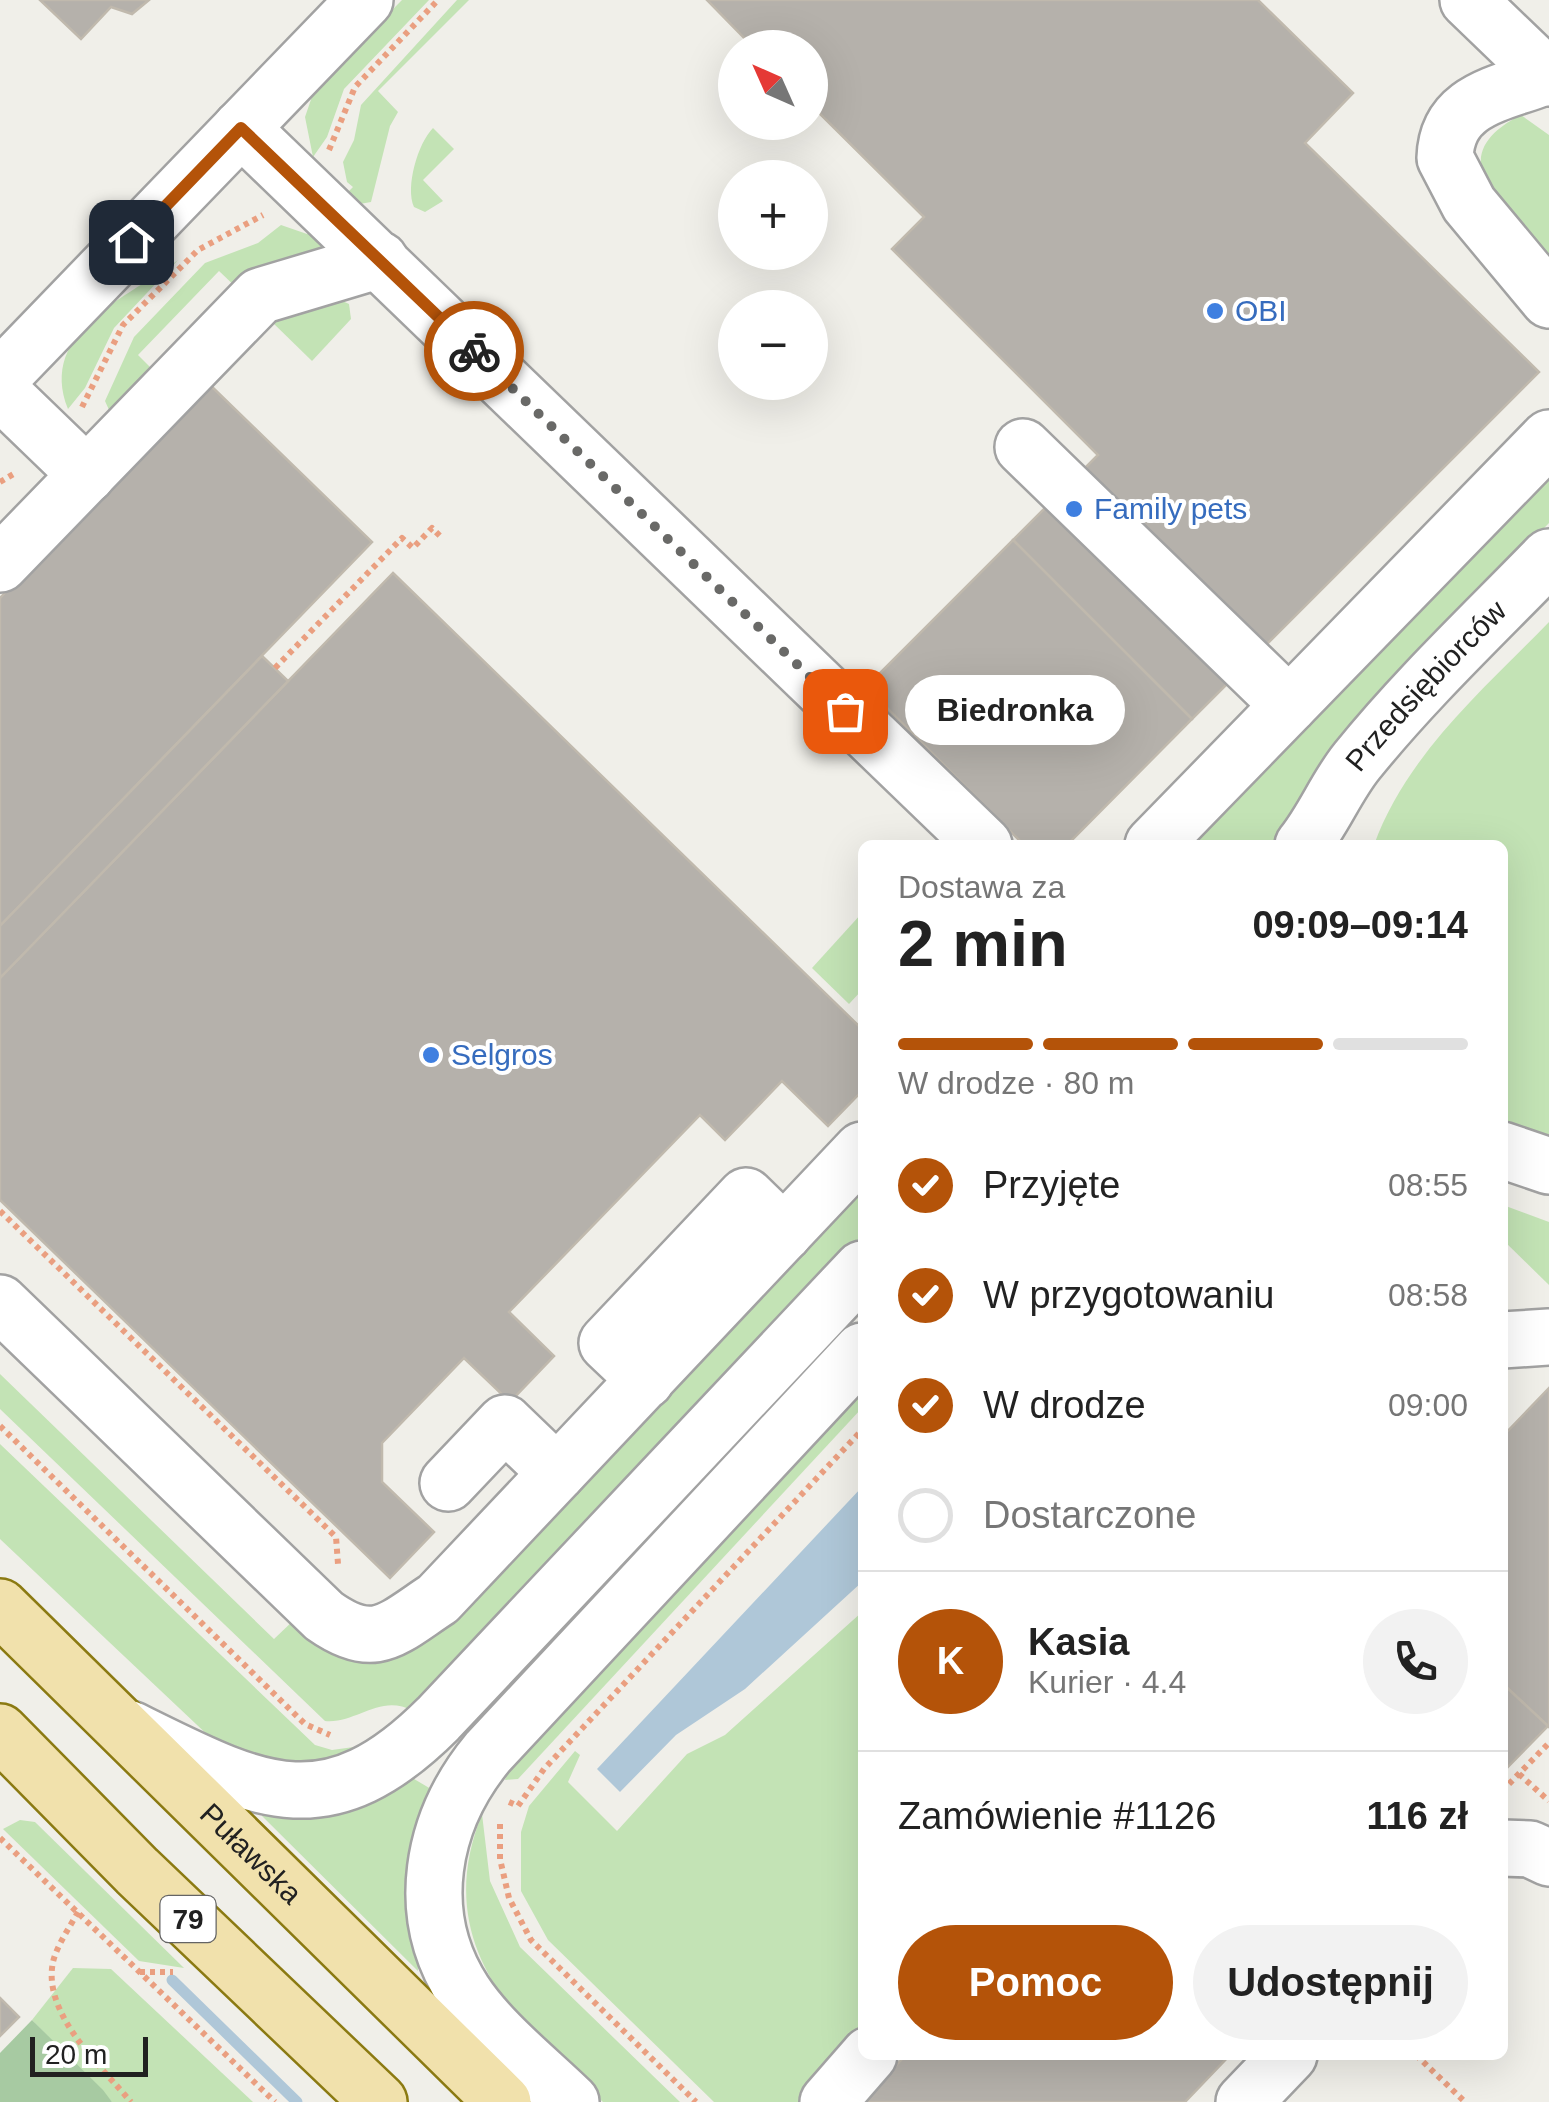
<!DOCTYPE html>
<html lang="pl">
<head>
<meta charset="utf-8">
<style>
  :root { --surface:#fff; --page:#f2f2f2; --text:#222; --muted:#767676; --line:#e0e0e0; --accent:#b45309 }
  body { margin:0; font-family:Helvetica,sans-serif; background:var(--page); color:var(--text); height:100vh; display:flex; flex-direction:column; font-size:38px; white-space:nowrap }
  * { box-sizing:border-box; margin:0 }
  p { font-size:32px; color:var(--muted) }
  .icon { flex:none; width:55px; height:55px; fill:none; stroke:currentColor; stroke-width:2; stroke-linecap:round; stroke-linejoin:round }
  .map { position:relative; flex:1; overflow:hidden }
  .details { position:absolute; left:858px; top:840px; width:650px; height:1220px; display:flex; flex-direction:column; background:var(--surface); border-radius:15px; box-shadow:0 10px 40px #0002 }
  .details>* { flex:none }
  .needle { width:65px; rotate:315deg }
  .fabs { position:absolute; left:718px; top:30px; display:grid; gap:20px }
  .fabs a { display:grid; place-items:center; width:110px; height:110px; border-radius:50%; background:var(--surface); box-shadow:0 10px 40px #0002; font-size:50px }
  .scale { position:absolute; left:30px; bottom:25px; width:118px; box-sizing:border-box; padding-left:10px; border:5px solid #212121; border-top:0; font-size:28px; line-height:35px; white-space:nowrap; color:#212121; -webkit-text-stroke:8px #fff; paint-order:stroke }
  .pin { position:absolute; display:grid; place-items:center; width:85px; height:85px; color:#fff; margin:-42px; border-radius:20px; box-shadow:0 5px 15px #0006 }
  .courier { position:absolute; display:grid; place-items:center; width:100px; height:100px; margin:-50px; border:8px solid #b45309; border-radius:50%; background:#fff; color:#222; box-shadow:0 2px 12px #0007 }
  .bubble { position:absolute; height:70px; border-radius:35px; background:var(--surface); box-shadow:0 10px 40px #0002; font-size:32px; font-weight:700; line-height:70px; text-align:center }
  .headline em { font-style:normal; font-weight:700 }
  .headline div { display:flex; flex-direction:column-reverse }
  .headline { display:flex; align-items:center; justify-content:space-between; height:170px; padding:0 40px }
  h1 { font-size:65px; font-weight:700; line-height:75px }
  .bar { display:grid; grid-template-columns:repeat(4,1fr); gap:15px 10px; align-content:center; height:120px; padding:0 40px }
  .bar i { height:12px; border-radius:8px; background:var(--line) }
  .bar .active { background:var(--accent) }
  .bar p { grid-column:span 4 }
  .line { display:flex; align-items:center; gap:25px; padding:0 40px; border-top:2px solid var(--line) }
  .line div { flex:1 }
  .round { display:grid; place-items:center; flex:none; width:105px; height:105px; border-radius:52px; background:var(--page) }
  ol { padding:0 40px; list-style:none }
  li { display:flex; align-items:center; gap:30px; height:110px }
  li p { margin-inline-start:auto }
  li .icon { padding:10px; border-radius:50%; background:var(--accent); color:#fff; stroke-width:4 }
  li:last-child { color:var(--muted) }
  li i { width:55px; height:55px; border:5px solid var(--line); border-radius:50% }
  .button { display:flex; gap:20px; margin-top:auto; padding:20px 40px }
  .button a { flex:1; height:115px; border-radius:60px; background:var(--accent); color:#fff; font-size:40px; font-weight:700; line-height:115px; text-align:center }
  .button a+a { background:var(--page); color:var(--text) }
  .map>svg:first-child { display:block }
</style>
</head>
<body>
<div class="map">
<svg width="1549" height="2102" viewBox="0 0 1549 2102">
  <rect width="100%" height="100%" fill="#f0efe9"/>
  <g fill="#c3e3b5">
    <path d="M402 0H429L344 89 327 137 313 157 305 117 315 88Z"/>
    <path d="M457 0H469L378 91 398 112 390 126 371 202 354 205 344 196 353 187 347 182 343 162 354 140 361 105Z"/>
    <path d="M1521 115 1549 135V262C1536 244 1486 187 1482 170 1475 143 1501 125 1521 115Z"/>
    <path d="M433 128 454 149 423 180 443 201 425 212 414 207C405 187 418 143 433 128Z"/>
    <path d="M281 225 307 234 316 226 326 247 323 257 240 291 219 271 138 355 158 375 114 421 105 401 134 337 205 263 258 243Z"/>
    <path d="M178 260 114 328 85 388 68 409C37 330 130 297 178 260Z"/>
    <path d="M338 299 349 304 351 319 312 361 270 320Z"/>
    <path d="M1549 472V523L1379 699 1279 845H1189Z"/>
    <path d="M1549 622V1143L1503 1124 1502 845H1374C1407 754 1483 690 1549 622Z"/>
    <path d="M862 913V990L849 1004 812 968Z"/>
    <path d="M862 1183V1248L413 1711C380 1693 357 1724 325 1721L0 1409V1374L274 1639 295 1619 347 1654Z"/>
    <path d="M1503 1205 1549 1222V1285L1503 1240Z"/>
    <path d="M862 1388V1408L518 1779 505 1780 509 1765Z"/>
    <path d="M0 1444 315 1745 332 1750 361 1746 362 1756 270 1767 214 1741 0 1539Z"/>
    <path d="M862 1612V2043L806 2102H714L548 1940 521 1891V1832L529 1806 575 1751 580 1755 568 1782 617 1831 687 1754 725 1735Z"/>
    <path d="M409 1776 431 1789 415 1831 418 1971 262 1816 265 1807Z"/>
    <path d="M482 1814 490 1881 520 1947 680 2102H603C515 2022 430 1944 482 1814Z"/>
    <path d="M20 1820 35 1822 184 1968 139 1961 3 1829Z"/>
    <path d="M73 1968 111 1969 253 2102H112L32 2020Z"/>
  </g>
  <path fill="#a7caa2" d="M32 2020 103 2090 112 2102H0V2053Z"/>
  <path fill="#afc7d8" d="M862 1487V1582L745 1689 676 1735 620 1792 597 1769Z"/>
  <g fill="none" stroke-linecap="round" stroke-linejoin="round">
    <path stroke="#afc7d8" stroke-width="11" d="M172 1980 297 2102"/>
  </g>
  <g fill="#b5b1ab" stroke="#c0b9ad" stroke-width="2.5">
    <path d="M40 0H149L132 14 111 7 81 39Z"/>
    <path d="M707 0H1258L1353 93 1305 143 1539 372 1192 719 1013 540 1098 455 892 249 924 217 810 104V48H754Z"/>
    <path d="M208 383 372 542 0 926V598Z"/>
    <path d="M1013 540 1192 719 1067 845H1024L866 687Z"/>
    <path d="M393 573 862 1029V1091L828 1126 782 1081 725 1140 700 1115 509 1312 554 1356 510 1402 464 1358 382 1443V1482L434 1532 390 1578 0 1200V978Z"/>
    <path d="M262 656 288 681 0 978V926Z"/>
    <path d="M1549 1388V1727L1502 1683V1437Z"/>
    <path d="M1502 1683 1548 1726 1502 1773Z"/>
    <path d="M0 1998 19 2017 0 2036Z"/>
    <path d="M906 2055H1230L1185 2102H869L865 2098Z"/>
  </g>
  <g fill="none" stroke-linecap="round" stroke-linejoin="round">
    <defs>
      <g id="minor">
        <path d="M1468 0 1549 78"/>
        <path d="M1547 76C1502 94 1447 98 1445 158L1469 204 1549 300"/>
        <path d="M241 128 984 845"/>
        <path d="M0 378 365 0"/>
        <path d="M0 391 87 475"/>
        <path d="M1023 447 1289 705"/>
        <path d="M0 564 260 296 380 260"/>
        <path d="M1153 845 1549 438"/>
        <path id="s1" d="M1303 845C1324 819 1336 787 1357 761 1416 688 1484 624 1549 557"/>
        <path d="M1502 1150 1549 1166"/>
        <path d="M0 1303 324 1616C375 1652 392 1629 438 1599L862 1150"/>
        <path d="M1502 1340 1549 1337"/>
        <path d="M646 1380 607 1343 746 1196 784 1233"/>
        <path d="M448 1483 505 1423 557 1473"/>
        <path d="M130 1729C256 1791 325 1832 438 1719L862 1269"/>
        <path d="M1502 1848 1530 1849 1549 1858"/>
        <path d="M571 2102C536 2068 491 2033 464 1992 413 1914 431 1821 488 1752L862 1351"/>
        <path d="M828 2102 869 2055"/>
        <path d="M1244 2102 1289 2055"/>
      </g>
      <g id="major">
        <path id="s2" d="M0 1607 503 2102"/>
        <path d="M0 1732 137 1871 379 2102"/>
      </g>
    </defs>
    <use href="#minor" stroke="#a2a2a2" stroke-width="60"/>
    <use href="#major" stroke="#8b7a12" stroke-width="60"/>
    <g stroke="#ea9f80" stroke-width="6" stroke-dasharray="5 5" stroke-linecap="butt">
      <path d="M329 150 355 87 438 0"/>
      <path d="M82 407 123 325 198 250 263 215"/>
      <path d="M0 482 17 472"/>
      <path d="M275 668 402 538 413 548 432 528 442 538"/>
      <path d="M0 1211 336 1537 338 1564"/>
      <path d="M0 1426 305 1724 330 1735"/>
      <path d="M1519 1774 1549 1801"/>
      <path d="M1502 1791 1549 1743"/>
      <path d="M509 1802 518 1806 544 1769 862 1430"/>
      <path d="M500 1824V1859L509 1898 531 1940 696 2102"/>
      <path d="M0 1838 275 2102"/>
      <path d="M78 1912C70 1927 57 1945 53 1962 42 2014 101 2066 131 2102"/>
      <path d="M140 1972H173"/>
      <path d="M1416 2055 1465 2102"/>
    </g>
    <use href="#minor" stroke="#fff" stroke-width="55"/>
    <use href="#major" stroke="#f1e1ac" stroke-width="55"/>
  </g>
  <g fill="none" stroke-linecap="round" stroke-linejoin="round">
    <path stroke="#696967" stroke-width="10" stroke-dasharray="0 18" d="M474 351 845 711"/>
    <path stroke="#b45309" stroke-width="12" d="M131 242 241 128 474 351"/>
  </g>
  <g fill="#3f7fe0" stroke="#fff" stroke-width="4">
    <circle cx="1215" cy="311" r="10"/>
    <circle cx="1074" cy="509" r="10"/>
    <circle cx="431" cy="1055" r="10"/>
  </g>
  <g text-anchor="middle" stroke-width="8" stroke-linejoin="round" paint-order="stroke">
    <rect fill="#fff" stroke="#646464" stroke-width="2.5" x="160.5" y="1896" width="55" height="46" rx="8"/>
    <g font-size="28" font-weight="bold" fill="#212121">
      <text x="188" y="1929">79</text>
    </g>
    <g font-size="30" fill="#366cbe" stroke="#fff" text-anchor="start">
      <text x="1235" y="321">OBI</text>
      <text x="1094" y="519">Family pets</text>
      <text x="451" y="1065">Selgros</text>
    </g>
    <g font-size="30" fill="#212121" stroke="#fff">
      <text dy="10" stroke="none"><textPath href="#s1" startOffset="202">Przedsiębiorców</textPath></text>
      <text dy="10" stroke="none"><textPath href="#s2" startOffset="352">Puławska</textPath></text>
    </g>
  </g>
</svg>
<div class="fabs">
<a><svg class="needle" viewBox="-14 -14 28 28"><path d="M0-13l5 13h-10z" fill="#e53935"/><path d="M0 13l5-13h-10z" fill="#767676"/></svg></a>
<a>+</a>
<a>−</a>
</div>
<div class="scale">20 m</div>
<div class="pin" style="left:845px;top:711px;background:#ea580c"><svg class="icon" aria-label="bag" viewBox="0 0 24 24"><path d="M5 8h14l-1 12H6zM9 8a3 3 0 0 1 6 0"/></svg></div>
<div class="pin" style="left:131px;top:242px;background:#1f2937"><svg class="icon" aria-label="home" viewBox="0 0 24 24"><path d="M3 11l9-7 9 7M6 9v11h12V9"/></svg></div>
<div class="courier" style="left:474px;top:351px"><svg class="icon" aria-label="bike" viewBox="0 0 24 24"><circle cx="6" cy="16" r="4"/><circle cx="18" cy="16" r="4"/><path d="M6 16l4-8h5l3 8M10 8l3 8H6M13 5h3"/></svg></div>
<div class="bubble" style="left:905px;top:675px;width:220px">Biedronka</div>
<section class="details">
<div class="headline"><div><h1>2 min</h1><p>Dostawa za</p></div><em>09:09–09:14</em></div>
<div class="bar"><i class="active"></i><i class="active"></i><i class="active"></i><i></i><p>W drodze · 80 m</p></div>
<ol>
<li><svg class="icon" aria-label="check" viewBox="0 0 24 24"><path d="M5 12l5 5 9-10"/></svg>Przyjęte<p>08:55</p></li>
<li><svg class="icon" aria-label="check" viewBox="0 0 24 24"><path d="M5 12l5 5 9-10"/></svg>W przygotowaniu<p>08:58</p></li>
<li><svg class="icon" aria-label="check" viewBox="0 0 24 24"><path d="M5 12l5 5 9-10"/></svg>W drodze<p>09:00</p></li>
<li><i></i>Dostarczone</li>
</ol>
<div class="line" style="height:180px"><b class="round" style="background:var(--accent);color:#fff">K</b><div><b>Kasia</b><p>Kurier · 4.4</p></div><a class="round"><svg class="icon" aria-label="phone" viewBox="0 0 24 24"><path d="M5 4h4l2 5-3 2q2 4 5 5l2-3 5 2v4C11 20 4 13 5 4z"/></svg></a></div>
<div class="line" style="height:130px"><div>Zamówienie #1126</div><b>116 zł</b></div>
<div class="button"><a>Pomoc</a><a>Udostępnij</a></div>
</section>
</div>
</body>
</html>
